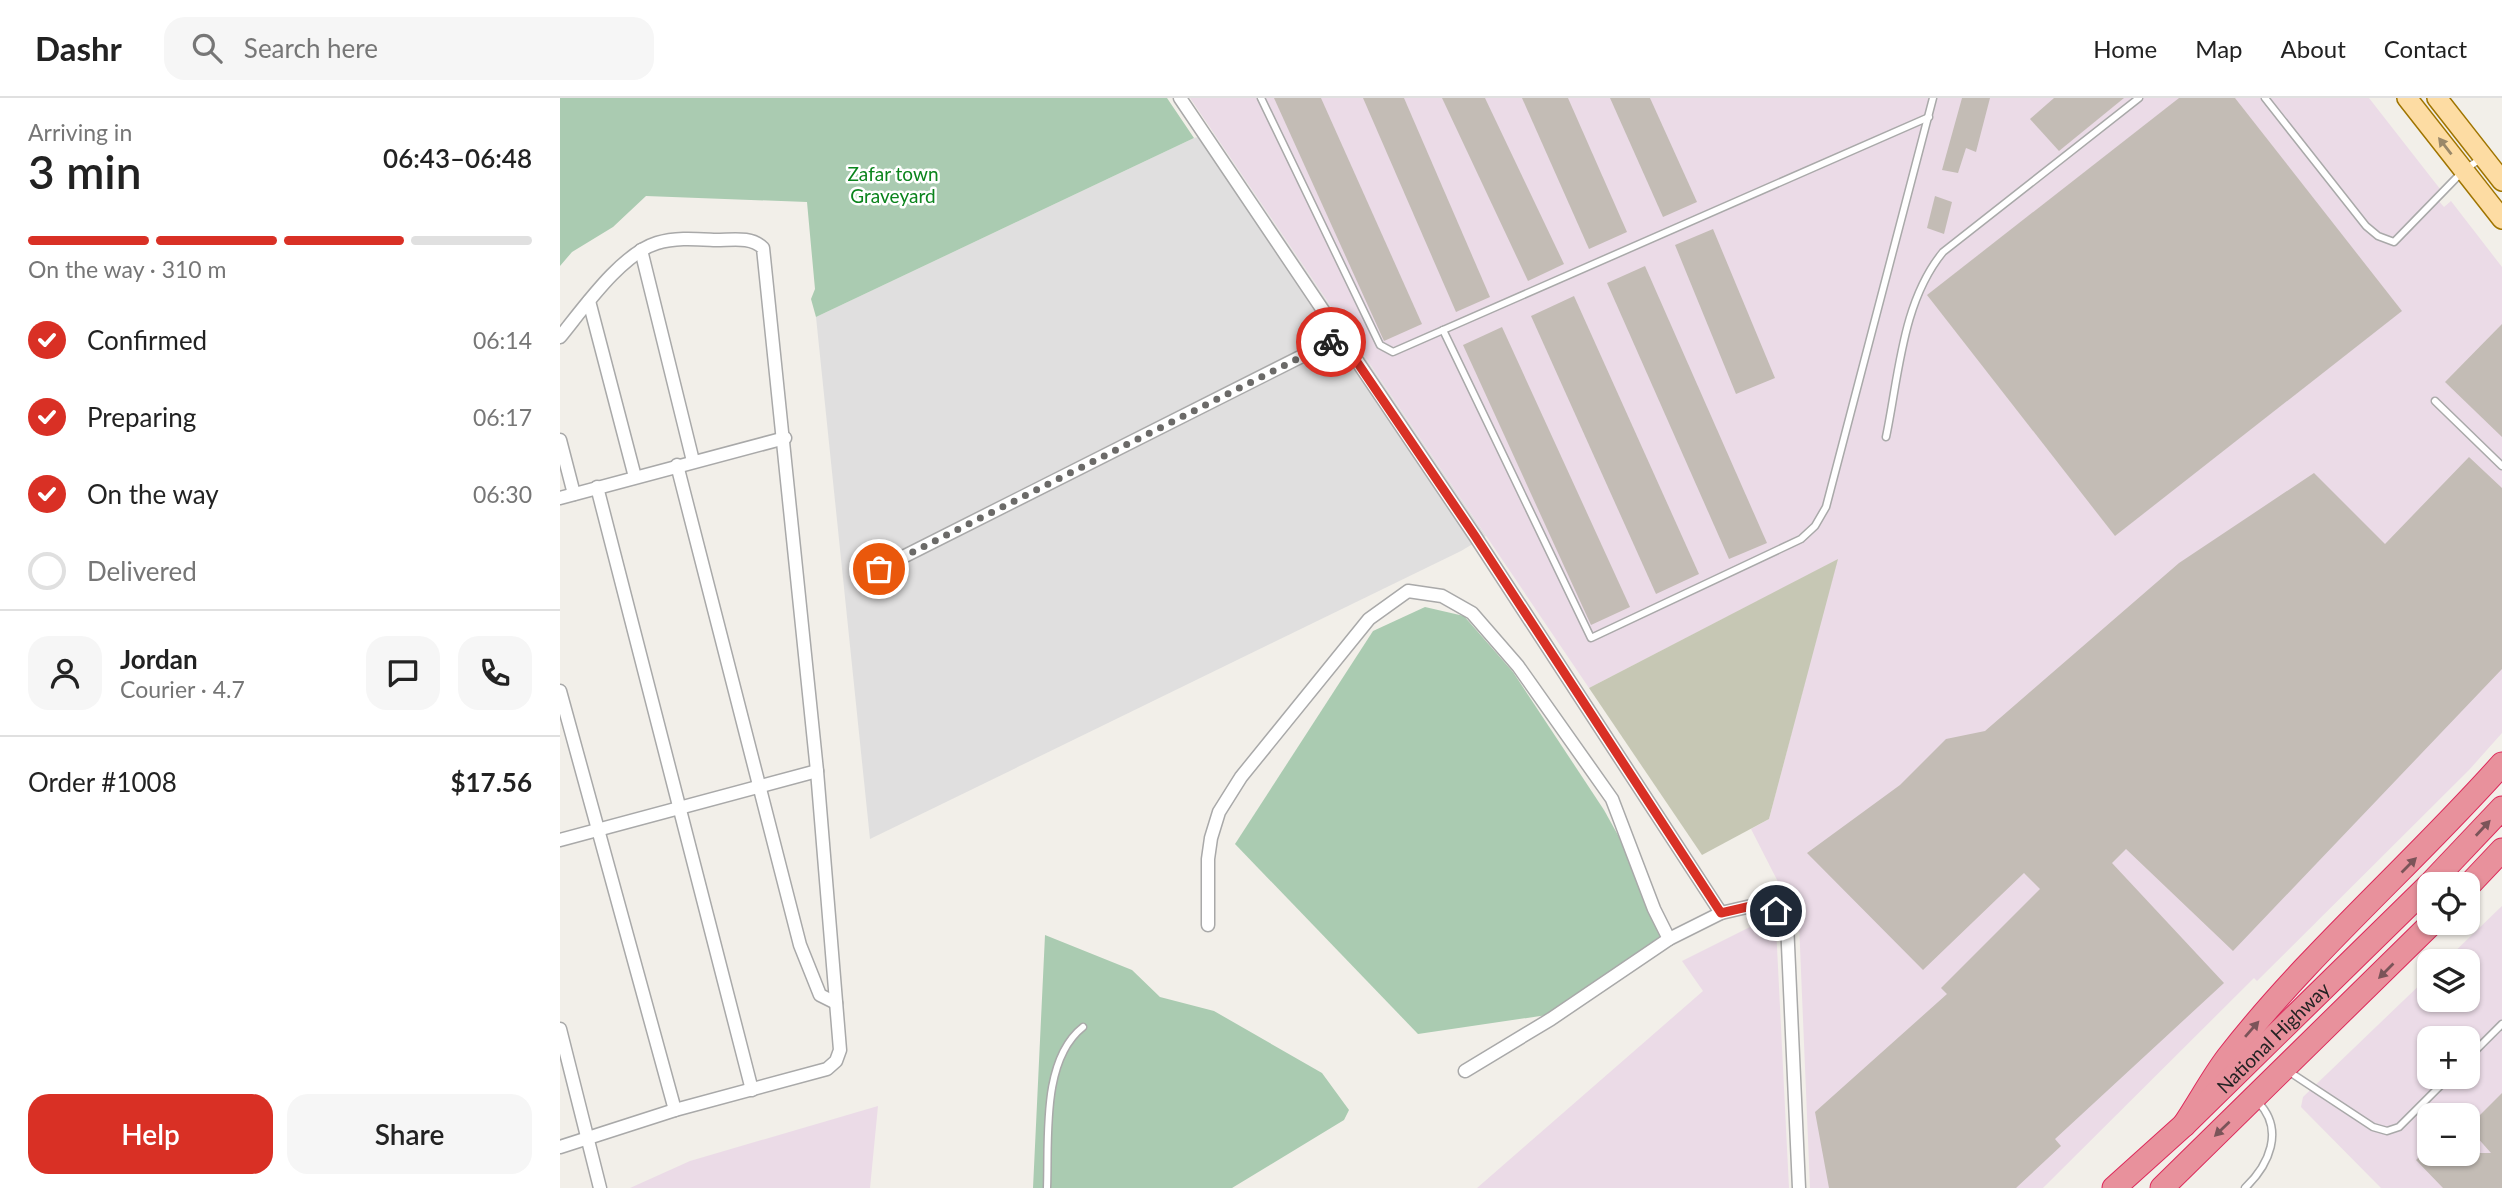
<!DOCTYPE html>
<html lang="en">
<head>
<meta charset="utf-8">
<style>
  :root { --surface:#fff; --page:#f6f6f6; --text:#222; --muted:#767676; --line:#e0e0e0; --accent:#d93025 }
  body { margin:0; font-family:Lato,sans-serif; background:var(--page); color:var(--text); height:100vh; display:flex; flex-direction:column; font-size:26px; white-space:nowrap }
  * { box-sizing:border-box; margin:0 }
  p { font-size:23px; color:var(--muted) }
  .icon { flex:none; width:38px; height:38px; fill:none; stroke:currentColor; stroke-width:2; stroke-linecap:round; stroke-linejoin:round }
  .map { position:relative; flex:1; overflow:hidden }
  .drawer { display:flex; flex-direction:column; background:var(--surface); width:560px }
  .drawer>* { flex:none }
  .tools { position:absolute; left:1857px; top:774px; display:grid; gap:14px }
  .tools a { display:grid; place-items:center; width:63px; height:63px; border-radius:14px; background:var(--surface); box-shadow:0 2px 5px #0004; font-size:35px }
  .pin { position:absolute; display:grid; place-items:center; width:60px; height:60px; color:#fff; margin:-30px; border:4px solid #fff; border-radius:50%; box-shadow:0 2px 7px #0007 }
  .courier { position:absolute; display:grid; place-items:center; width:70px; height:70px; margin:-35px; border:5px solid #d93025; border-radius:50%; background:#fff; color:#222; box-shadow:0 2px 9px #0007 }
  .headline em { font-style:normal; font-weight:600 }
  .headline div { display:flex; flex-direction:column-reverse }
  .headline { display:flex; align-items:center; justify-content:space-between; height:119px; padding:0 28px }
  h1 { font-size:46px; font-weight:600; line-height:52px }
  .bar { display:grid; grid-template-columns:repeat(4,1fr); gap:10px 7px; align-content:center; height:84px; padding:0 28px }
  .bar i { height:9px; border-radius:5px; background:var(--line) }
  .bar .selected { background:var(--accent) }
  .bar p { grid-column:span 4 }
  .line { display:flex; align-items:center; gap:18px; padding:0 28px; border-top:2px solid var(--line) }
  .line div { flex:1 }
  .round { display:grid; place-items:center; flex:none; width:74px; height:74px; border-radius:21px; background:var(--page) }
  ol { padding:0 28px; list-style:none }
  li { display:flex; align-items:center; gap:21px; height:77px }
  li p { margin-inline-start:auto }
  li .icon { padding:7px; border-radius:50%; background:var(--accent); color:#fff; stroke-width:4 }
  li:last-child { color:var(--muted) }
  li i { width:38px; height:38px; border:4px solid var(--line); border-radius:50% }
  .primary-button { display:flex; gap:14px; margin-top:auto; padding:14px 28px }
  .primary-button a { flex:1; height:80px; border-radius:21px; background:var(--accent); color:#fff; font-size:28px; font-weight:600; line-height:80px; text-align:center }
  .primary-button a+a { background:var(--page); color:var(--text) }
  header { display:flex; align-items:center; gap:42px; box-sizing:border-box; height:98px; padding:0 35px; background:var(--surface); border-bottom:2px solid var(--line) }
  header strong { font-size:33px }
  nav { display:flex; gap:38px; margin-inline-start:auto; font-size:24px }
  .search { width:490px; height:63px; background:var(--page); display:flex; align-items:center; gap:18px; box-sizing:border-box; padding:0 24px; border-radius:21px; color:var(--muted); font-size:26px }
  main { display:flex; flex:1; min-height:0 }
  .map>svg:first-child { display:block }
</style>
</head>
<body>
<header>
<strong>Dashr</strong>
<div class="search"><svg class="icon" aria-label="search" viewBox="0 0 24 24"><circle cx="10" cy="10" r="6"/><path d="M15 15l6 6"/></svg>Search here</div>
<nav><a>Home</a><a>Map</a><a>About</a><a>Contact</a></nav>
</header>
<main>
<section class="drawer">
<div class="headline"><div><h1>3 min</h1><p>Arriving in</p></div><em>06:43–06:48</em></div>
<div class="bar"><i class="selected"></i><i class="selected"></i><i class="selected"></i><i></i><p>On the way · 310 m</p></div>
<ol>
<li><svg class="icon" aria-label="check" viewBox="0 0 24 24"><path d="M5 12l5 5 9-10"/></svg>Confirmed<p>06:14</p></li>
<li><svg class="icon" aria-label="check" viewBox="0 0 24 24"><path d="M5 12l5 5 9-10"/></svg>Preparing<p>06:17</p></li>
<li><svg class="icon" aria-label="check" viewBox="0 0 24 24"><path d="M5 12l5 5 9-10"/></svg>On the way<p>06:30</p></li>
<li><i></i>Delivered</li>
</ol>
<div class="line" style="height:126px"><a class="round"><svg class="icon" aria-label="person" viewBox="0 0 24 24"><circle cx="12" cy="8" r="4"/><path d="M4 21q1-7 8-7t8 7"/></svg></a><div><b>Jordan</b><p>Courier · 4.7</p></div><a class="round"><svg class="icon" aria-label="chat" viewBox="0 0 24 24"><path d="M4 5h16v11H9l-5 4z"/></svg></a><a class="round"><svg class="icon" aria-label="phone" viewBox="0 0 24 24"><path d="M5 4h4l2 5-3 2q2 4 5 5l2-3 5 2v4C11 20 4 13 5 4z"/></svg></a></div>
<div class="line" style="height:91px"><div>Order #1008</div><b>$17.56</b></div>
<div class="primary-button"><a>Help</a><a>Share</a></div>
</section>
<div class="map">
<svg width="1942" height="1090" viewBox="0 0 1942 1090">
  <rect width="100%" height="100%" fill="#f2efe9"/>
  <path fill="#e0dfdf" d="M653 35 926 438 901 453 310 741 256 219 634 40Z"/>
  <g fill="#ebdbe7" fill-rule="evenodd">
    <path d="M630 0H1809L1884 96 1877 101 1884 109 1891 103 1942 169V635L1909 672 1697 883 1694 880 1483 1090H1250L1239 825 1191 731 1209 721 1277 462 1029 590Z"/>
    <path d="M1942 808V1090H1821L1741 1009 1743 999 1869 878V901H1908V863H1885ZM1869 940H1908V978H1869ZM1869 1017H1908V1055H1869Z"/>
    <path d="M1204 822 1216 829 1229 1090H917L1143 893 1122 863Z"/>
    <path d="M318 1008 310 1090H70L130 1063Z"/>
  </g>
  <path fill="#c6c7b4" d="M1278 461 1209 721 1142 757 1029 590Z"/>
  <g fill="#aacbb1">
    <path d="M0 0H607L634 40 256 219 251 201 255 191 247 104 86 98 53 129 12 154 0 168Z"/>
    <path d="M865 509 904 518 953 574 1044 712 1113 836 994 916 858 936 675 746 813 533Z"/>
    <path d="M485 837 572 872 600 899 654 913 762 975 789 1012 784 1022 672 1090H473Z"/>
  </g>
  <g fill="#c3bcb5">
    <path d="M714 0H761L862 226 824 243Z"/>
    <path d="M803 0H844L930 199 896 214Z"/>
    <path d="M882 0H925L1004 166 968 183Z"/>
    <path d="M962 0H1008L1067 134 1029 151Z"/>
    <path d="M1050 0H1090L1137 104 1103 119Z"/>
    <path d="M1402 0H1430L1416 54 1406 50 1398 75 1382 72Z"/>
    <path d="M1494 0H1564L1499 53 1470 21Z"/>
    <path d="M1619 0H1675L1842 213 1555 438 1367 197Z"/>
    <path d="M1375 98 1392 104 1384 136 1367 130Z"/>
    <path d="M1153 131 1215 280 1176 296 1115 147Z"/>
    <path d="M1085 168 1207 445 1169 461 1047 185Z"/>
    <path d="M1014 198 1139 476 1096 496 971 218Z"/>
    <path d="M1942 226V339L1885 284Z"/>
    <path d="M942 229 1070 509 1031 527 903 247Z"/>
    <path d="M1909 359 1942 390V571L1673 853 1566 751 1552 765 1664 885 1495 1041 1501 1048 1456 1090H1269L1255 1014 1387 896 1381 890 1480 791 1464 775 1363 872 1247 755 1340 687 1386 641 1425 633 1619 465 1754 375 1825 446Z"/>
    <path d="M1942 995V1090H1883L1856 1062 1863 1055H1931L1908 1029Z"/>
  </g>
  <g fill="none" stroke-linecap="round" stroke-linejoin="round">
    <defs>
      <g id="lane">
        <path d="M701 0 820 247 833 254 1369 19"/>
        <path d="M1705 0 1806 128 1818 138 1834 144 1904 72 1922 60"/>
        <path d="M883 232 1031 540 1241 441 1255 428 1266 409 1373 0"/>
        <path d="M1875 303 1942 368"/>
        <path d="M1326 339C1339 277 1342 204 1383 154L1579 0"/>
        <path d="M1908 960 1942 926"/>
        <path d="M1728 973 1813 1029 1827 1033 1839 1029 1890 978"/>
        <path d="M487 1090C489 1041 481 962 523 929"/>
        <path d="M1685 1090C1709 1067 1725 1032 1698 1004"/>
      </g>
      <g id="street">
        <path d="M620 0 915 438 1161 815"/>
        <path d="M81 152 133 363"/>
        <path d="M29 203 75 379"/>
        <path d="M0 239C23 211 61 156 97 145 116 139 137 141 156 142 172 142 191 138 203 150L257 673 280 952 276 963 267 971 115 1012 0 1049"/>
        <path d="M0 342 14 396"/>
        <path d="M117 367 240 847 260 897 276 905"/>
        <path d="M37 389 192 992"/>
        <path d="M0 400 225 340"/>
        <path d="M319 471 780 239"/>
        <path d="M0 593 115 1012"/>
        <path d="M0 742 257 673"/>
        <path d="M648 827V761L651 740 659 714 681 679 809 521 848 493 882 498 912 515 958 568 1052 701 1094 811 1109 841"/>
        <path d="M0 931 40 1090"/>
        <path d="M905 973 991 921 1109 841 1161 815 1204 805 1227 825 1239 1090"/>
      </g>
      <g id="primary">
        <path d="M1847 0 1942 121"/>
        <path d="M1877 0 1942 83"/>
      </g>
      <g id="highway">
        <path d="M1870 786 1942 710"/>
        <path d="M1908 788 1942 752"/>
        <path d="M1624 1027C1639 1005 1652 980 1668 959 1748 856 1854 765 1942 666"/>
        <path id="s1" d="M1554 1090 1624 1027 1869 787"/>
        <path d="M1602 1090 1873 824"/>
      </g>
    </defs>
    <use href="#lane" stroke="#a9a9a9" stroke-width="9"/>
    <use href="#street" stroke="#a9a9a9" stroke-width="15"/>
    <use href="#primary" stroke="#a07500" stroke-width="22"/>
    <use href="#highway" stroke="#dd295b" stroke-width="25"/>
    <use href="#lane" stroke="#fff" stroke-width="6"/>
    <use href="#street" stroke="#fff" stroke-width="12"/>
    <use href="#primary" stroke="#fddca3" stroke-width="19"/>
    <use href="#highway" stroke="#e8919c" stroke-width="23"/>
  </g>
  <defs><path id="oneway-solid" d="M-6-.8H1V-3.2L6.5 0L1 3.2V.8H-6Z" transform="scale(1.75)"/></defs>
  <use fill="#9a8869" href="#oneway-solid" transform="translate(1885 48) rotate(-128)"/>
  <g fill="#7b5459">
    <use href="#oneway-solid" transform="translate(1923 730) rotate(-47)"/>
    <use href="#oneway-solid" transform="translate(1849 767) rotate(-45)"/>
    <use href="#oneway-solid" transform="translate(1826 873) rotate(135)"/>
    <use href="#oneway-solid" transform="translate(1692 931) rotate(-49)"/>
    <use href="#oneway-solid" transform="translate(1662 1031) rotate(136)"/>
  </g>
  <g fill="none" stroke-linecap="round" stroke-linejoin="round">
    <path stroke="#6b6a68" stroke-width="7" stroke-dasharray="0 12.6" d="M319 471 771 244"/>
    <path stroke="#d93025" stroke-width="9" d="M771 244 780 239 795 261 915 438 1161 815 1204 805 1216 813"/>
  </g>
  <g text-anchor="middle" stroke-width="5" stroke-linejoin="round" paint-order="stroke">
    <g font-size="19" fill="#0b841d" stroke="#fff">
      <text x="333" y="83">Zafar town<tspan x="333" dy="22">Graveyard</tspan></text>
    </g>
    <g font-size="19" fill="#222" stroke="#fff">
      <text dy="7" stroke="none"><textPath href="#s1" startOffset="219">National Highway</textPath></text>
    </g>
  </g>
</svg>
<div class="tools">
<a><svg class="icon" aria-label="locate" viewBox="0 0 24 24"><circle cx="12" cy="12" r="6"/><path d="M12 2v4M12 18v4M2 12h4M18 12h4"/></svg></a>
<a><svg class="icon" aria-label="layers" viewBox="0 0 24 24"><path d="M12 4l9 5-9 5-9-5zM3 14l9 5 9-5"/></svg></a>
<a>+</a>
<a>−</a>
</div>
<div class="pin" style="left:319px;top:471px;background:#ea580c"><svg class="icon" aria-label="bag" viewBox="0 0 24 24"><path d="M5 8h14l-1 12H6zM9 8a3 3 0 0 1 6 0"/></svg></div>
<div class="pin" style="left:1216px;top:813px;background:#1f2937"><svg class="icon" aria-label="home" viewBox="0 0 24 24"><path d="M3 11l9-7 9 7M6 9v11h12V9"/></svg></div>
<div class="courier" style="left:771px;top:244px"><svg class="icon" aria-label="bike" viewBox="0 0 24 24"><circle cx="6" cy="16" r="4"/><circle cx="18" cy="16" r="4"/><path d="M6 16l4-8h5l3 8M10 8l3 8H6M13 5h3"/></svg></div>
</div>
</main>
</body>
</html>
